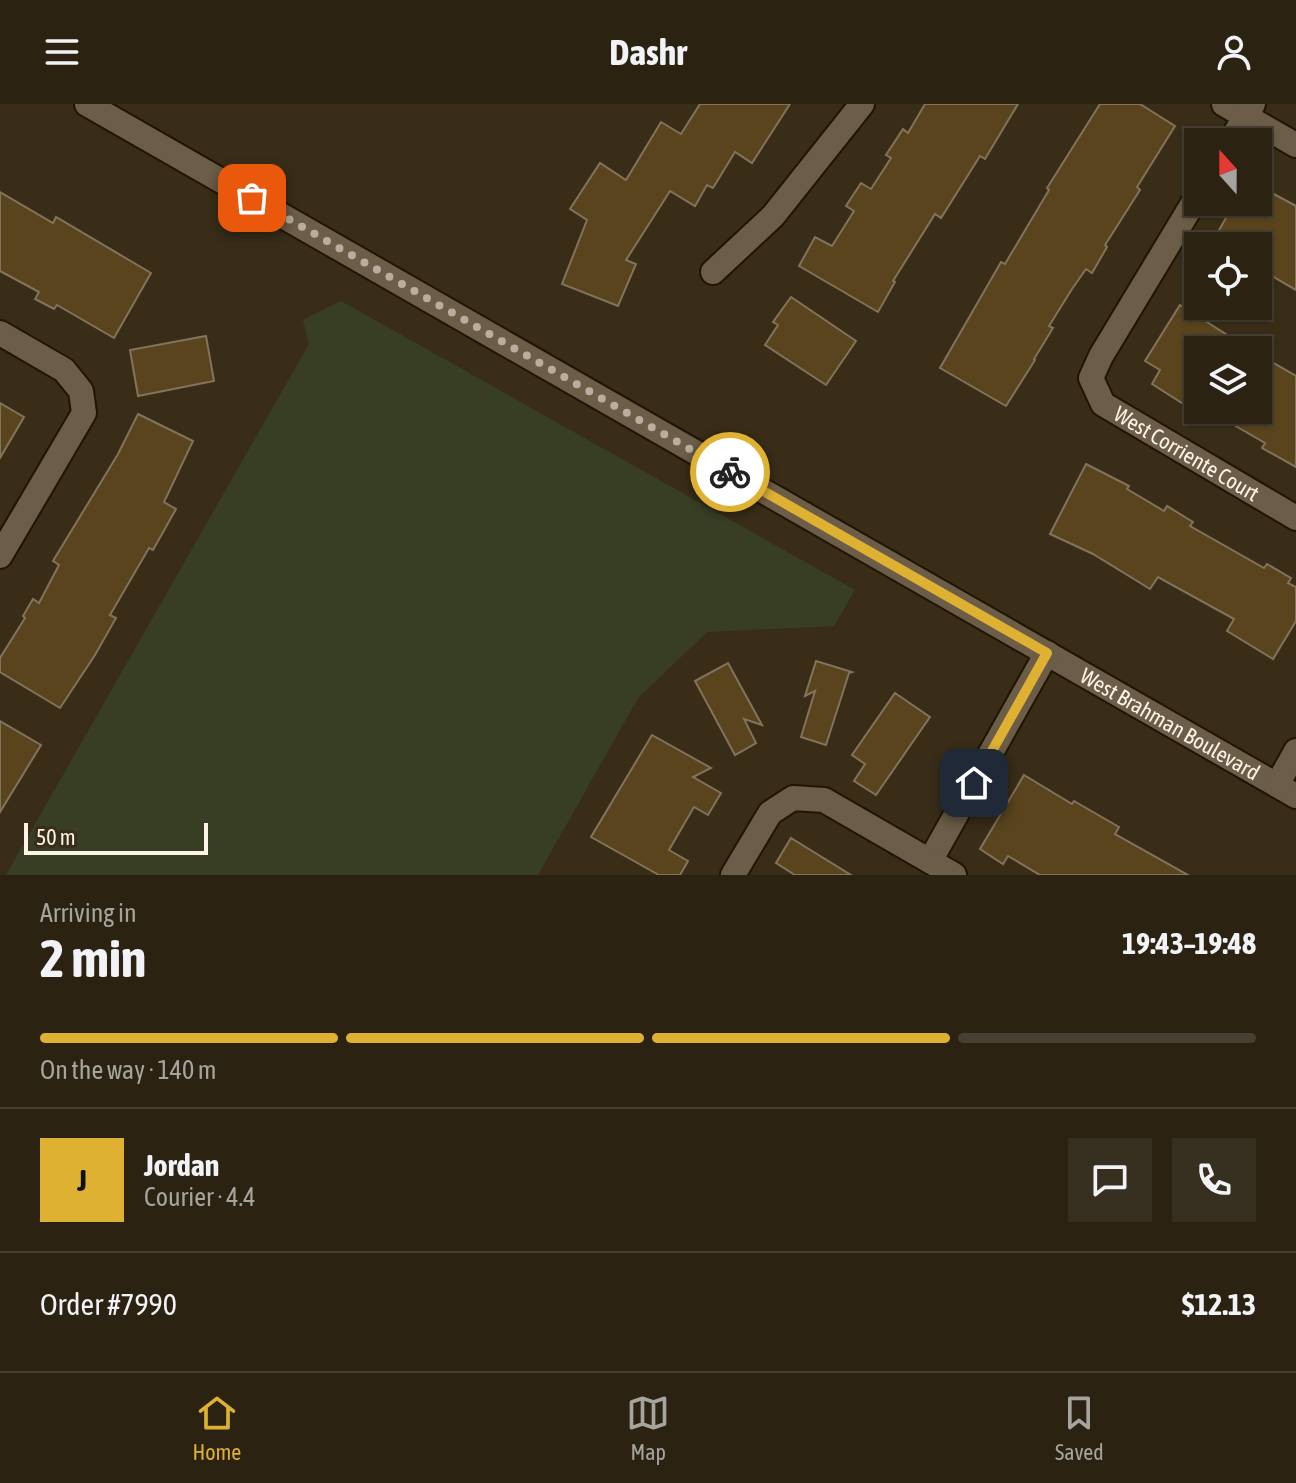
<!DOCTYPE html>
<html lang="en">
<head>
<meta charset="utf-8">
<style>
  :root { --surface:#2b2212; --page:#372f20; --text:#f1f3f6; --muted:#a6a49f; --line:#473f32; --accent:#deb133 }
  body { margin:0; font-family:"Asap Condensed",sans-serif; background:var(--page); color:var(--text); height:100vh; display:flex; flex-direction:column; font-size:30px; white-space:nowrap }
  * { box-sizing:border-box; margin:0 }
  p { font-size:26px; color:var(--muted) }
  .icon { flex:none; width:44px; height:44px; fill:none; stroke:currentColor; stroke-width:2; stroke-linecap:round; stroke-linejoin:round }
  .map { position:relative; height:771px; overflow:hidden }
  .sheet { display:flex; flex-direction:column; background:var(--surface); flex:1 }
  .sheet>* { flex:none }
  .needle { width:52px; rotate:339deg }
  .tools { position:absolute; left:1184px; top:24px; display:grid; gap:16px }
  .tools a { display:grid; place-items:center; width:88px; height:88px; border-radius:0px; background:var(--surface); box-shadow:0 2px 6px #0004,0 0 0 2px var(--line); font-size:40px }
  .scale { position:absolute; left:24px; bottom:20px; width:184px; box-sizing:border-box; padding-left:8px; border:4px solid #fcf4e7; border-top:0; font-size:22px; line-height:28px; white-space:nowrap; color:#fcf4e7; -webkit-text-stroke:6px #392d18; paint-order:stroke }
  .pin { position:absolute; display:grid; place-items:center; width:68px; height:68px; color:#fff; margin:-34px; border-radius:16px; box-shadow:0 4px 12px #0006 }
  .courier { position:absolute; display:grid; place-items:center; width:80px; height:80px; margin:-40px; border:6px solid #deb133; border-radius:50%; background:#fff; color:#222; box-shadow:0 2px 10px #0007 }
  .overview em { font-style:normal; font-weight:700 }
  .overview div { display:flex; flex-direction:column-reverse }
  .overview { display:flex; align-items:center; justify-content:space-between; height:136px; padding:0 40px }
  h1 { font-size:52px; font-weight:700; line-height:60px }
  .bar { display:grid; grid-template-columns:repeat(4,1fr); gap:12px 8px; align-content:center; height:96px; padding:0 40px }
  .bar i { height:10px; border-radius:6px; background:var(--line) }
  .bar .selected { background:var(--accent) }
  .bar p { grid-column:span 4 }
  .line { display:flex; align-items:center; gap:20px; padding:0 40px; border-top:2px solid var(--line) }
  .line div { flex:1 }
  .round { display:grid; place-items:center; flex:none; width:84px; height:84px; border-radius:0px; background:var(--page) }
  header { display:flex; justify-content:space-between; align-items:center; height:104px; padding:0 40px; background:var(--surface); font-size:36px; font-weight:700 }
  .tab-bar { display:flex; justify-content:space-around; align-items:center; height:112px; border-top:2px solid var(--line); background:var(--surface); font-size:22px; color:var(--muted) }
  .tab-bar a { display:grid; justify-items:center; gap:4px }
  .tab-bar .selected { color:var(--accent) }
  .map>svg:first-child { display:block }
</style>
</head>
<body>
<header><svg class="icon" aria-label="menu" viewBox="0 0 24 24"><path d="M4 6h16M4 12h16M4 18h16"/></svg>Dashr<svg class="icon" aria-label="person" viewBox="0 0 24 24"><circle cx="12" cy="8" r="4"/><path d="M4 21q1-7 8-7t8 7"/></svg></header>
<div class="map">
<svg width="1296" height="771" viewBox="0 0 1296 771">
  <rect width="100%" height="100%" fill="#392d18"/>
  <path fill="#373e24" d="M341 197 855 486 834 522 707 528 638 594 538 771H6L309 240 303 216Z"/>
  <g fill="#59441d" stroke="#81735c" stroke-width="2">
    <path d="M700 0H790L752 59 735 48 713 84 707 81 695 102 670 87 626 156 636 160 618 202 562 180 587 116 570 105 600 59 626 76 661 18 681 30Z"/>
    <path d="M925 0H1018L985 55 980 52 941 114 935 110 893 177 895 178 878 208 799 162 815 133 832 142 854 107 846 102 861 79 871 85 891 54 886 51 903 25 908 29Z"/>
    <path d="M1100 0H1140L1175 22 1137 83 1140 86 1105 141 1107 143 1092 169 1086 165 1072 185 1049 222 1053 224 1034 255 1035 256 1006 302 940 264 1001 158 1005 160 1049 86 1047 84Z"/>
    <path d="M0 88 53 119 56 113 151 169 114 234 57 201 54 205 35 195 39 188 0 167Z"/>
    <path d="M1272 89 1296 102V186L1258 164V142H1210L1235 98H1258V91L1268 96Z"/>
    <path d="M791 193 856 237 826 281 765 241 778 221 773 218Z"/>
    <path d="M1180 201 1251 246H1198V274L1182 299 1152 280 1160 266 1145 257Z"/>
    <path d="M206 232 214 277 138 292 130 246Z"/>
    <path d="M1258 250 1296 272V363L1262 344 1265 339 1208 306H1258Z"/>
    <path d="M0 299 24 313 0 354Z"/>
    <path d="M138 310 193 337 164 398 176 405 153 446 149 444 110 511 116 514 95 551 60 604 0 568V554L25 514 23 512 33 495 39 499 59 461 53 457 118 350Z"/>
    <path d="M1086 360 1129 382 1127 385 1164 407 1167 402 1193 418 1190 422 1264 464 1267 460 1291 474 1288 479 1296 483V517L1273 555 1227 527 1234 515 1158 473 1150 485 1093 450 1050 430Z"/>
    <path d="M816 557 852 568 849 569 826 641 801 633 815 587 805 592Z"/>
    <path d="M728 559 762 621 744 615 756 639 735 651 695 577Z"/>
    <path d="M895 589 930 613 876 691 854 677 865 660 852 651Z"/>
    <path d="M0 617 41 641 0 708Z"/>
    <path d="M652 631 711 664 693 673 721 689 708 711 694 703 669 746 688 757 680 771H659L591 733Z"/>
    <path d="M1024 671 1072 700 1074 697 1119 723 1115 730 1188 771H1040L1008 752 1003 760 980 745Z"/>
    <path d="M791 734 851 771H795L776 759Z"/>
  </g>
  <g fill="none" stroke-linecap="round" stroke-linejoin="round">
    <defs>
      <g id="minor">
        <path id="s1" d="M87 0 1296 692"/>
        <path d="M1224 0 1296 41"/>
        <path d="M1230 38 1253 0"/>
        <path id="s2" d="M1198 91 1101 252 1091 274 1103 300 1296 414"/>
        <path d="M713 168 773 112 862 0"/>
        <path d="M0 229 64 266 81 287 84 309 0 452"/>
        <path d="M1277 681 1296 647"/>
        <path d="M930 757 1047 549"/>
        <path d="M733 771 770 709 793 694 824 696 954 771"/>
      </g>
    </defs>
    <use href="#minor" stroke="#201502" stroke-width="28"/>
    <use href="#minor" stroke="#6b5d47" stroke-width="24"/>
  </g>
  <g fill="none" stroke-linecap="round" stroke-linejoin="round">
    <path stroke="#b8ae9f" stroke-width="8" stroke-dasharray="0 14.4" d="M252 94 730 368"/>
    <path stroke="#deb133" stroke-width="10" d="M730 368 1047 549 974 679"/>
  </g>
  <g text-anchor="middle" stroke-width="8" stroke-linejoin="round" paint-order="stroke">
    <g font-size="22" fill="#fcf4e7" stroke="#392d18">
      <text dy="8" stroke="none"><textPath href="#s2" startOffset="338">West Corriente Court</textPath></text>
      <text dy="8" stroke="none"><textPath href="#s1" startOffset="1248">West Brahman Boulevard</textPath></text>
    </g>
  </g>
</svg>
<div class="tools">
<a><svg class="needle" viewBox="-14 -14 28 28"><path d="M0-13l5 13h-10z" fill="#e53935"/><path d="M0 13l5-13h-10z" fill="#a6a49f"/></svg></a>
<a><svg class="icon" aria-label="locate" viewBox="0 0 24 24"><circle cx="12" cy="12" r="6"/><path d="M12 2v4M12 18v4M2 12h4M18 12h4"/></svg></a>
<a><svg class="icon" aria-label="layers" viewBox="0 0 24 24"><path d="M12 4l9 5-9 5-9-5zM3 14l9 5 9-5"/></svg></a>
</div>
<div class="scale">50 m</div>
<div class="pin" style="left:252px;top:94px;background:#ea580c"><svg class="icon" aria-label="bag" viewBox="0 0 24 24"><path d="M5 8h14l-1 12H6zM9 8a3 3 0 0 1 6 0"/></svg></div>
<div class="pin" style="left:974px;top:679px;background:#1f2937"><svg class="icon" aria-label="home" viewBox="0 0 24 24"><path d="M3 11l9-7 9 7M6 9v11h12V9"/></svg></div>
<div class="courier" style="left:730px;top:368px"><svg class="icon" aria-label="bike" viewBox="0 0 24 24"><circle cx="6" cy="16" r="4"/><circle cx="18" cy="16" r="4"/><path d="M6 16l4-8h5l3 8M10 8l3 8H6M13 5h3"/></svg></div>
</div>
<section class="sheet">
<div class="overview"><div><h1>2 min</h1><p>Arriving in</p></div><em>19:43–19:48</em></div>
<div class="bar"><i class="selected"></i><i class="selected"></i><i class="selected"></i><i></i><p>On the way · 140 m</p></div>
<div class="line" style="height:144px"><b class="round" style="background:var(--accent);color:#111">J</b><div><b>Jordan</b><p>Courier · 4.4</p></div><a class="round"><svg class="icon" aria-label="chat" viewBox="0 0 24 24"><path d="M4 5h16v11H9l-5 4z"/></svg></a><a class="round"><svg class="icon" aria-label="phone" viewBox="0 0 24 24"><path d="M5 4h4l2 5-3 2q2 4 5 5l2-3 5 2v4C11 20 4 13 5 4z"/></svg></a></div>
<div class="line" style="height:104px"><div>Order #7990</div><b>$12.13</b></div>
</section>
<nav class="tab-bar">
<a class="selected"><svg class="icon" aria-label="home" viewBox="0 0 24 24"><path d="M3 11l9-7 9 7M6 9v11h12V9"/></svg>Home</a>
<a><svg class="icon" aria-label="map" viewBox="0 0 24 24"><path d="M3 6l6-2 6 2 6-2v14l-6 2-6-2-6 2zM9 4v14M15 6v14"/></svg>Map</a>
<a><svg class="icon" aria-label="saved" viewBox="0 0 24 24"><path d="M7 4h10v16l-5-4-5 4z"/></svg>Saved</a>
</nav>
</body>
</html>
